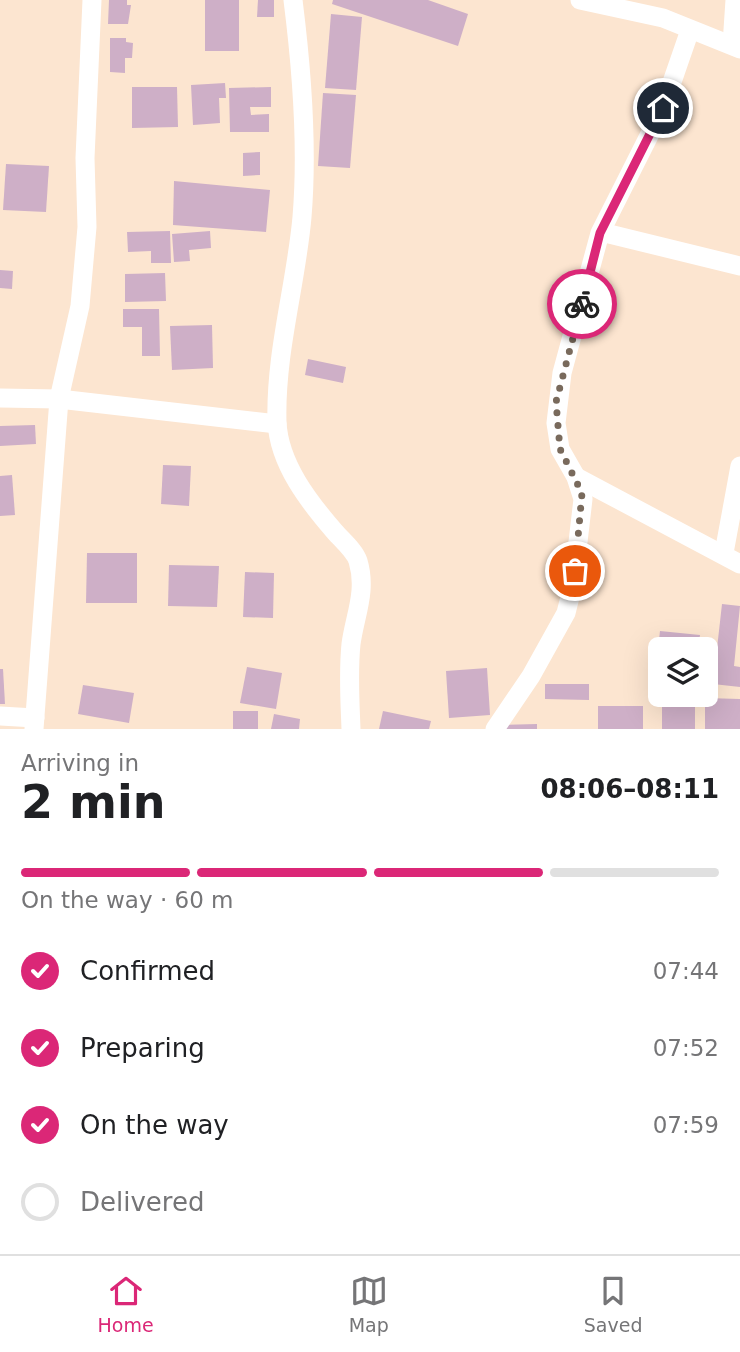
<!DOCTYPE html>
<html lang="en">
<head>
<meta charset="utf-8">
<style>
  :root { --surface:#fff; --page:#f2f2f2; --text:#202124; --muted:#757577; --line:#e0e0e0; --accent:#db2777 }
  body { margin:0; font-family:"DejaVu Sans",sans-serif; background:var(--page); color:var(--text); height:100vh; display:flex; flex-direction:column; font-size:26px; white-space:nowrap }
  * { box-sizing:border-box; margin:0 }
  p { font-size:23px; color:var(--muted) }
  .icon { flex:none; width:38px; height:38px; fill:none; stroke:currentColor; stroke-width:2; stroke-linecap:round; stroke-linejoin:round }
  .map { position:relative; height:729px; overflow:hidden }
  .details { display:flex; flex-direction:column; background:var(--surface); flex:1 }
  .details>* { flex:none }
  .controls { position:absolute; left:648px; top:637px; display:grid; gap:14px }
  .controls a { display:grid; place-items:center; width:70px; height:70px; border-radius:10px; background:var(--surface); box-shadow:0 7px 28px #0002; font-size:35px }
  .pin { position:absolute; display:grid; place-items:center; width:60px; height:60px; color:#fff; margin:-30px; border:4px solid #fff; border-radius:50%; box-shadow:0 2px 7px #0007 }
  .courier { position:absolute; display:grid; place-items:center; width:70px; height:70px; margin:-35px; border:5px solid #db2777; border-radius:50%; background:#fff; color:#222; box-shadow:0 2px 9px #0007 }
  .headline em { font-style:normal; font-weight:600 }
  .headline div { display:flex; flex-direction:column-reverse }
  .headline { display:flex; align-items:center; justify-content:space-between; height:119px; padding:0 21px }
  h1 { font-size:46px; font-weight:600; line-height:52px }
  .bar { display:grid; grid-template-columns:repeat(4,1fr); gap:10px 7px; align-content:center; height:84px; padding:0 21px }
  .bar i { height:9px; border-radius:5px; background:var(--line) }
  .bar .on { background:var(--accent) }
  .bar p { grid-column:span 4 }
  ol { padding:0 21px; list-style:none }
  li { display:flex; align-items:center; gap:21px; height:77px }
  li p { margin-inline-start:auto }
  li .icon { padding:7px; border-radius:50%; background:var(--accent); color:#fff; stroke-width:4 }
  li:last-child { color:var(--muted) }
  li i { width:38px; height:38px; border:4px solid var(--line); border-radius:50% }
  .tabs { display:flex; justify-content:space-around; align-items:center; height:98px; border-top:2px solid var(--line); background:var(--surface); font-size:19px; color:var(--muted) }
  .tabs a { display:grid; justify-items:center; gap:4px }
  .tabs .on { color:var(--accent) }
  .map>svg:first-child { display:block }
</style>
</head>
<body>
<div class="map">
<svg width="740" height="729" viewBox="0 0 740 729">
  <rect width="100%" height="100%" fill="#fce5d0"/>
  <g fill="#ceafc7">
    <path d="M109 0H127V5H131L128 24H108Z"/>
    <rect x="205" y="0" width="34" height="51"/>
    <path d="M258 0H274V17H257Z"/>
    <path d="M333 0H428L468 14 458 46 332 4Z"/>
    <path d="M331 14 362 17 356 90 325 88Z"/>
    <path d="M110 38H126V42L133 43 132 58H125V73L110 72Z"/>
    <path d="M225 83 226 98H219L220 123 193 125 191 85Z"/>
    <path d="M132 87H177L178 127 132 128Z"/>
    <path d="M271 87V107H250L251 115 269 114V132H230L229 88Z"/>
    <path d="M323 93 356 95 350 168 318 166Z"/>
    <path d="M260 152V175L243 176V153Z"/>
    <path d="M6 164 49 166 46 212 3 210Z"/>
    <path d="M174 181 270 190 266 232 173 225Z"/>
    <path d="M170 231 171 263H151V251L128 252 127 232Z"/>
    <path d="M210 231 211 248 189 250 190 261 174 262 172 234Z"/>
    <path d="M0 270 13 271 12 289 0 288Z"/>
    <path d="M165 273 166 301 125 302V274Z"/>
    <path d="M123 309H159L160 356H142V327H123Z"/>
    <path d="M212 325 213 368 172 370 170 326Z"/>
    <path d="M308 359 346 367 343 383 305 375Z"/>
    <path d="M35 425 36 444 0 446V426Z"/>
    <path d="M163 465 191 466 189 506 161 504Z"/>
    <path d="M12 475 15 515 0 516V476Z"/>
    <path d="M87 553H137V603H86Z"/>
    <path d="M169 565 219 566 217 607 168 606Z"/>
    <path d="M245 572 274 573 273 618 243 617Z"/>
    <path d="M722 604 740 606 734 666 740 667V687L713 684Z"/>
    <path d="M660 631 700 635 698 649H658Z"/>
    <path d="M247 667 282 673 276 709 240 703Z"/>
    <path d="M487 668 490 715 449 718 446 671Z"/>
    <path d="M0 669H3L5 704H0Z"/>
    <path d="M545 684H589V700L545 699Z"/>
    <path d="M83 685 134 693 129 723 78 714Z"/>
    <rect x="662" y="697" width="33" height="32"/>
    <path d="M705 698 740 699V729H705Z"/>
    <rect x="598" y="706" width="45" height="23"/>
    <rect x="233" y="711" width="25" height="18"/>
    <path d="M383 711 431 721 429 729H379Z"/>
    <path d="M274 714 300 719 299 729H271Z"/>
    <path d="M537 724V729H500V725Z"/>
  </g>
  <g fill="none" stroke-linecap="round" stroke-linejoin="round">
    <g stroke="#fff" stroke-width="19">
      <path d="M293 0C302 71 308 145 302 217 296 285 275 353 277 422 279 464 309 502 335 532 342 540 355 551 358 561 367 591 355 615 351 644 348 673 350 701 351 729"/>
      <path d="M580 0 663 18 740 49"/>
      <path d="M732 45 735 0"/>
      <path d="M601 232 740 266"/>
      <path d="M0 398 59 399 277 424"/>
      <path d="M576 477 740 564"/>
      <path d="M724 553 740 466"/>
      <path d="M0 716 35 718"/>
      <path d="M34 729 59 399 80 306 87 227 85 158 92 0"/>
      <path d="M495 729 531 676 566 613 573 585 583 499 576 477 560 449 556 423 562 373 600 233 663 108 690 30"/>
    </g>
  </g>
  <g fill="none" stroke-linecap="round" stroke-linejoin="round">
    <path stroke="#796a5c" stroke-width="7" stroke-dasharray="0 12.6" d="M575 571 582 493 560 449 556 402 582 304"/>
    <path stroke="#db2777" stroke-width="9" d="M582 304 600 233 663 108"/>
  </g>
</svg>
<div class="controls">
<a><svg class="icon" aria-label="layers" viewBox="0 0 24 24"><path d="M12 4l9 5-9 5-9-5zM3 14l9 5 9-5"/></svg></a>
</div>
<div class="pin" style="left:575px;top:571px;background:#ea580c"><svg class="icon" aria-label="bag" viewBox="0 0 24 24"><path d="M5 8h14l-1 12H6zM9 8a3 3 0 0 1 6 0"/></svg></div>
<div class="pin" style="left:663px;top:108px;background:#1f2937"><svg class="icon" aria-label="home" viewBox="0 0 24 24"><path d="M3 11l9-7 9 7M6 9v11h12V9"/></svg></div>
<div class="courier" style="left:582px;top:304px"><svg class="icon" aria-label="bike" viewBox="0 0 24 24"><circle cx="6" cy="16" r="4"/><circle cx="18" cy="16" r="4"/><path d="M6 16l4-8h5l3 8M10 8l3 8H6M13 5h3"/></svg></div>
</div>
<section class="details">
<div class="headline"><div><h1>2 min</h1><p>Arriving in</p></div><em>08:06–08:11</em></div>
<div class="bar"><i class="on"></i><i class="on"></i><i class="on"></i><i></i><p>On the way · 60 m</p></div>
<ol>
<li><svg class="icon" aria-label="check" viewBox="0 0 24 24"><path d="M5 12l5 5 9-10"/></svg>Confirmed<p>07:44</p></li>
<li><svg class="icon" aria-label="check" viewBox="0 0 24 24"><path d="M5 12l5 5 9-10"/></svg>Preparing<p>07:52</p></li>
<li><svg class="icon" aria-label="check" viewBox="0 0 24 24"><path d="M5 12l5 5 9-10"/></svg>On the way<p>07:59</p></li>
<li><i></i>Delivered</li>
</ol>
</section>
<nav class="tabs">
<a class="on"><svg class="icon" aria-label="home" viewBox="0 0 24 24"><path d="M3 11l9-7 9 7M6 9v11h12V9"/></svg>Home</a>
<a><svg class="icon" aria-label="map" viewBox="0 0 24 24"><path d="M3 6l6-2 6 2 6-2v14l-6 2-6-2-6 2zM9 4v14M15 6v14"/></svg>Map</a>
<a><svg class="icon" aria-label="saved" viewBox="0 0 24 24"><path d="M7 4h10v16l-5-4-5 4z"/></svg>Saved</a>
</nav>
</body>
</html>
